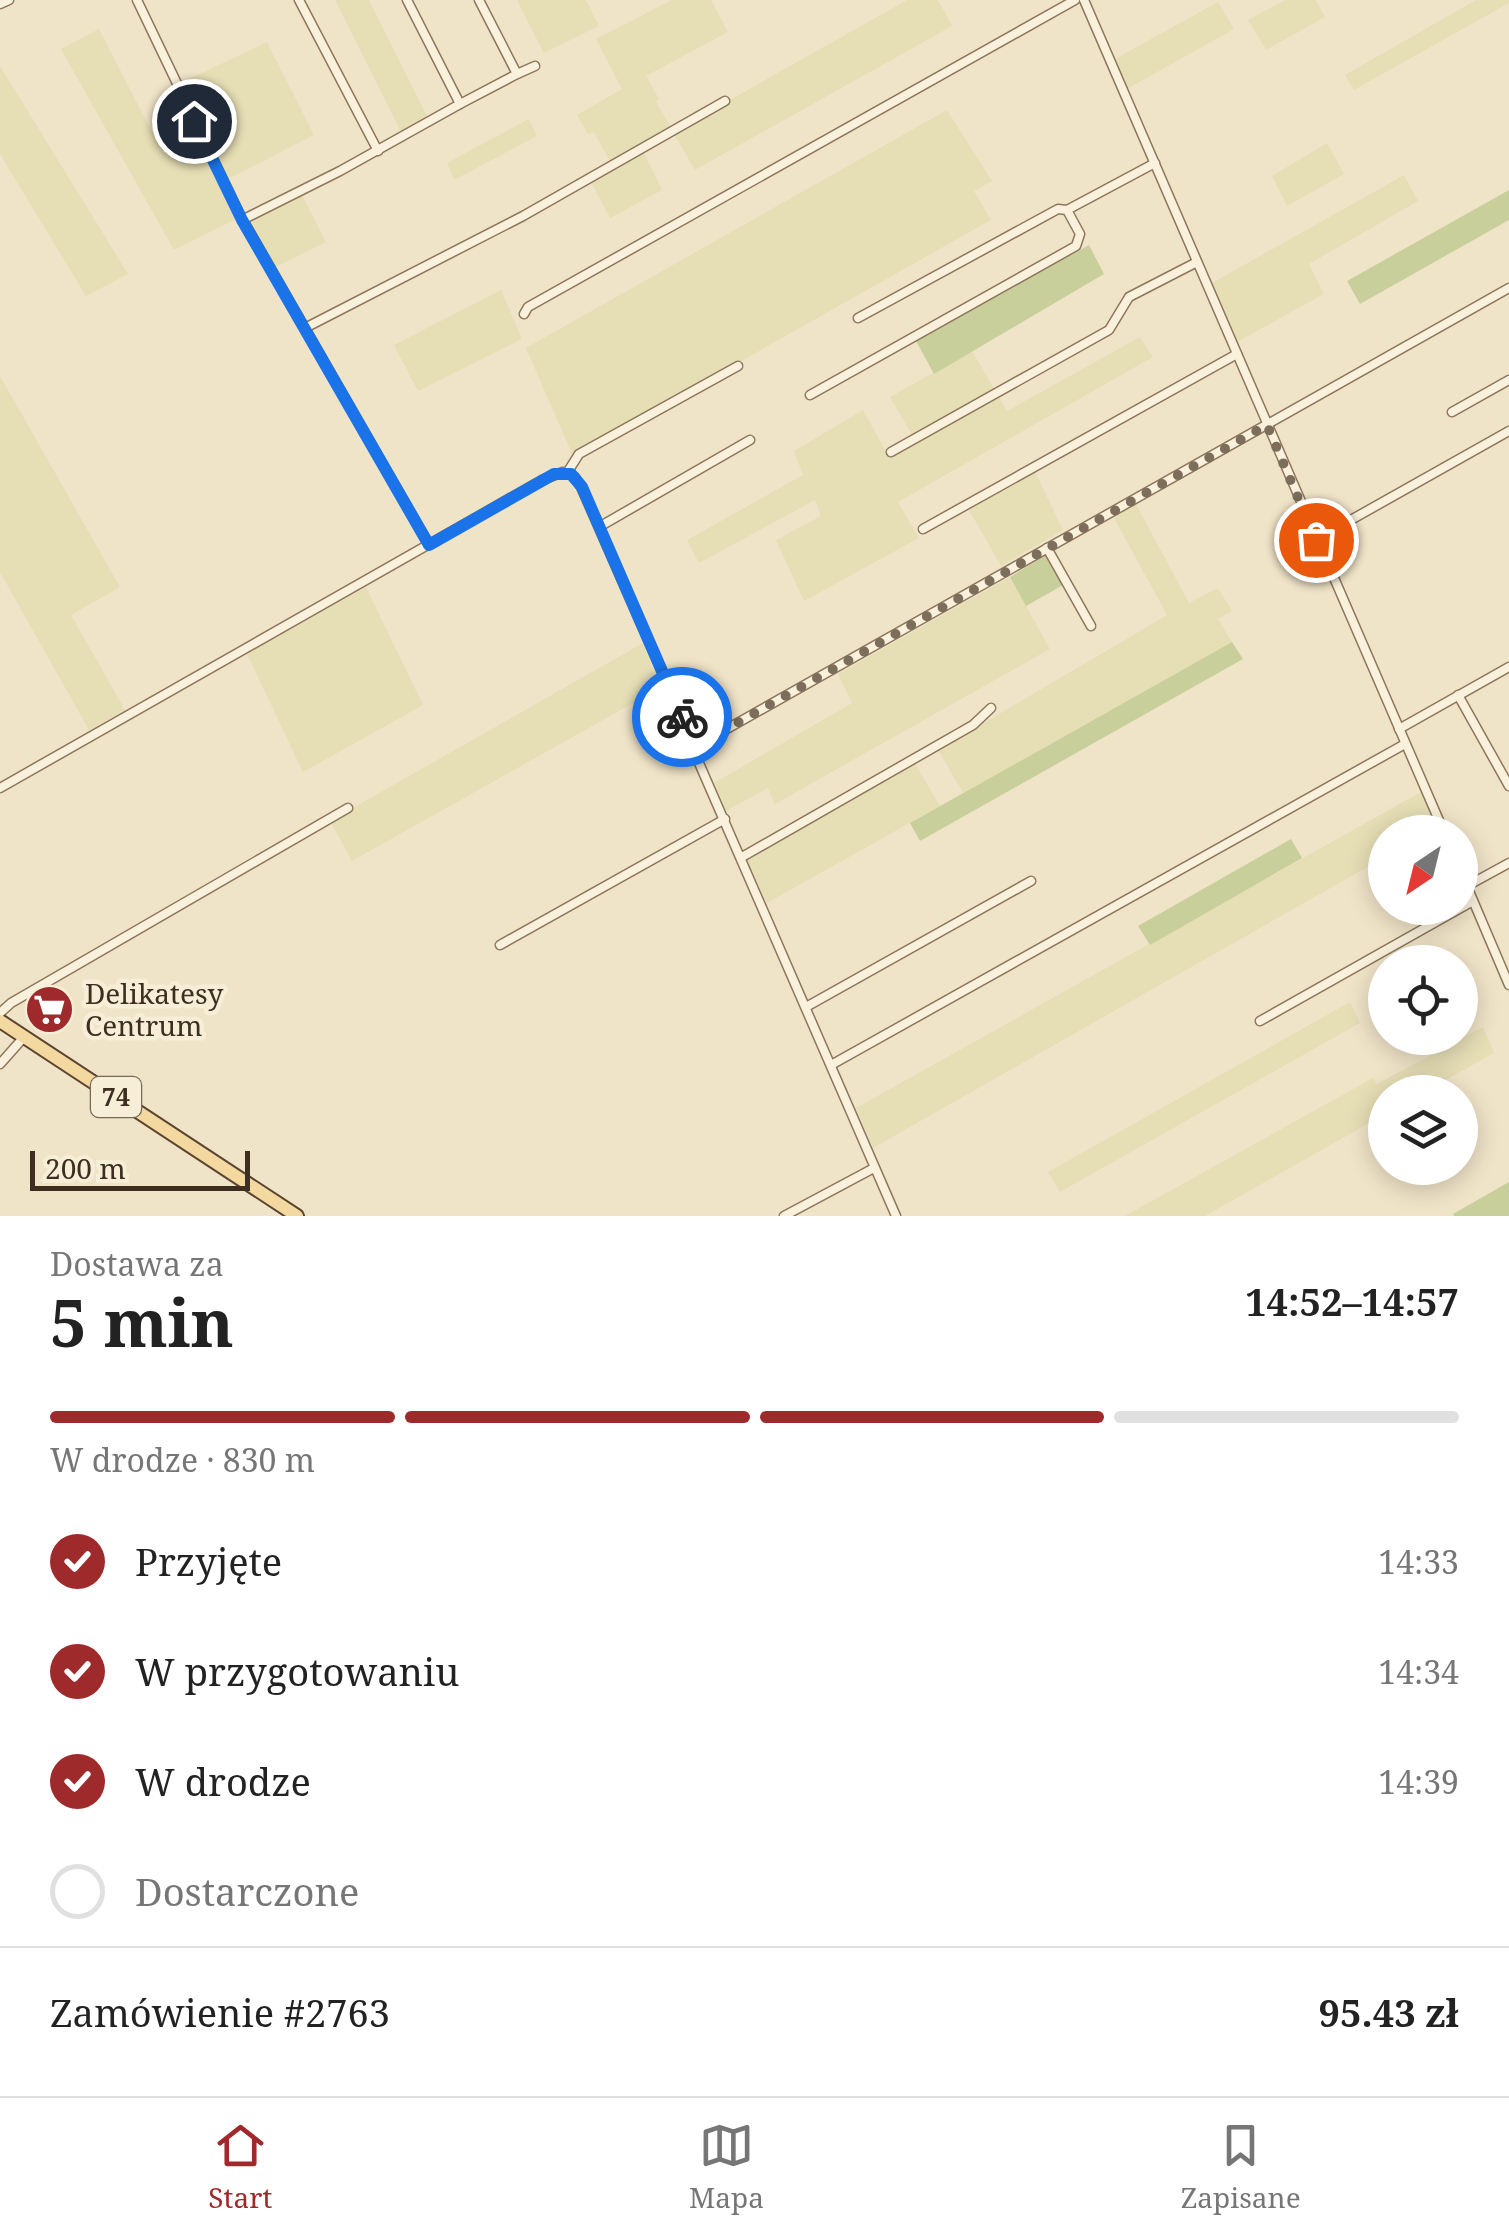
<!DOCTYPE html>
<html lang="pl">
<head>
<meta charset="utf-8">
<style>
  :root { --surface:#fff; --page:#f6f6f6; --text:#222; --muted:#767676; --line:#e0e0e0; --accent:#9e2a2b }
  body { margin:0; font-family:"Noto Serif",serif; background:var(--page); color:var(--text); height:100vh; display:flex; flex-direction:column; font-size:38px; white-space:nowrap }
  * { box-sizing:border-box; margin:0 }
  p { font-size:32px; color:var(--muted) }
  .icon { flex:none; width:55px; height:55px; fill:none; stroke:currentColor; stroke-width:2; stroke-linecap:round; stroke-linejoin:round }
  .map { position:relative; height:1216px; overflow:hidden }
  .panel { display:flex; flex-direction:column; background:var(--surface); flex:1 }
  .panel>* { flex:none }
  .needle { width:65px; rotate:215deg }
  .fabs { position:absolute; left:1368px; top:815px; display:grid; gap:20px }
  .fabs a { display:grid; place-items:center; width:110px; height:110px; border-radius:50%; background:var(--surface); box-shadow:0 5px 25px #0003; font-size:50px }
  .scale { position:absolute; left:30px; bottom:25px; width:220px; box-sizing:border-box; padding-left:10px; border:5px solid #3d2e20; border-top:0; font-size:28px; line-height:35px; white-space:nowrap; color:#3d2e20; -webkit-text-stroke:8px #f7eed8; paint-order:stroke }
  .pin { position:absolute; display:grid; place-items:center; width:85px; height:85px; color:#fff; margin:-42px; border:5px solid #fff; border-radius:50%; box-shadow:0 2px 10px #0007 }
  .courier { position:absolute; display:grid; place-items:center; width:100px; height:100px; margin:-50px; border:8px solid #1a73e8; border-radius:50%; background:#fff; color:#222; box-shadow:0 2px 12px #0007 }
  .summary em { font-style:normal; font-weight:700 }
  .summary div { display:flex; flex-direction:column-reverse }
  .summary { display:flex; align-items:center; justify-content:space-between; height:170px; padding:0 50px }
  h1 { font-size:65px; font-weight:700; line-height:75px }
  .bar { display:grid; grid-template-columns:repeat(4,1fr); gap:15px 10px; align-content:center; height:120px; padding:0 50px }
  .bar i { height:12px; border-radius:8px; background:var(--line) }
  .bar .selected { background:var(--accent) }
  .bar p { grid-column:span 4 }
  .line { display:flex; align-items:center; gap:25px; padding:0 50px; border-top:2px solid var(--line) }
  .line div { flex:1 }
  ol { padding:0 50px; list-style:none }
  li { display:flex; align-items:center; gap:30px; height:110px }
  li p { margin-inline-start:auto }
  li .icon { padding:10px; border-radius:50%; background:var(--accent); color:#fff; stroke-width:4 }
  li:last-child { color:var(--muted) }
  li i { width:55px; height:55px; border:5px solid var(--line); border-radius:50% }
  .dock { display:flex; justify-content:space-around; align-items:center; height:140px; border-top:2px solid var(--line); background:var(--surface); font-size:28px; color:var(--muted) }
  .dock a { display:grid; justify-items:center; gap:5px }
  .dock .selected { color:var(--accent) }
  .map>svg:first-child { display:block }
</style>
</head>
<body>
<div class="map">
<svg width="1509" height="1216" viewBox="0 0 1509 1216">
  <rect width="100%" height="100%" fill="#f0e4c8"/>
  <g fill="#e6deb5">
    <path d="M335 0H369L429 120 402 134Z"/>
    <path d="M517 0H586L599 26 544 53Z"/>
    <path d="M672 0H711L728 32 646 76 659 99 656 102 670 126 610 161 594 132 588 134 577 115 622 89 596 39Z"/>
    <path d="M907 0H938L952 26 695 170 673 132Z"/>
    <path d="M1285 0H1316L1325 17 1266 50 1248 20Z"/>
    <path d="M1476 0H1509V3L1354 90 1345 75Z"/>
    <path d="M1218 2 1234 29 1127 89 1115 59Z"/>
    <path d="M99 29 152 132 187 116 236 219 174 250 61 49Z"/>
    <path d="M267 42 314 135 228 179 183 82Z"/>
    <path d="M0 66 128 274 86 296 0 154Z"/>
    <path d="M947 110 992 181 974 191 991 220 573 456 526 348Z"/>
    <path d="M529 119 537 136 454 180 447 163Z"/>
    <path d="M1327 143 1344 174 1287 206 1272 176Z"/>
    <path d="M644 153 662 190 610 218 591 182Z"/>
    <path d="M1404 175 1418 201 1309 264 1324 294 1237 342 1212 283Z"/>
    <path d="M302 195 326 242 276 267 251 226 253 220Z"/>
    <path d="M501 290 522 339 418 391 394 345Z"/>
    <path d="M1140 337 1153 357 898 502 919 538 804 601 776 540 821 516 815 500 699 563 687 540 803 475 794 451 863 410 889 457 916 441 890 397 972 351 1007 411Z"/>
    <path d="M0 376 120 587 71 615 125 710 89 730 0 572Z"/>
    <path d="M1035 472 1063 530 1001 566 969 510Z"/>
    <path d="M1136 504 1189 603 1218 588 1232 611 1218 619 1232 642 963 793 938 750 1167 615 1114 518Z"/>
    <path d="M1010 577 1050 649 775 804 768 788 726 811 714 783 852 703 838 674Z"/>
    <path d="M366 587 423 705 303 772 247 654Z"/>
    <path d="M643 643 660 688 352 861 330 821Z"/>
    <path d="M914 762 940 806 767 903 746 858Z"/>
    <path d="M1421 792 1436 827 1427 832H1385V857L873 1148 856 1108Z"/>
    <path d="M1350 1002 1360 1023 1060 1192 1048 1172Z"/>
    <path d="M1483 1027 1494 1053 1424 1092H1385V1114L1205 1216H1125L1373 1078 1377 1084Z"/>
  </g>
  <g fill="#c9cf9b">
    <path d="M1509 190V220L1360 304 1347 281Z"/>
    <path d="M1089 245 1104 274 934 374 916 341Z"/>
    <path d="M1048 554 1065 584 1026 606 1010 577Z"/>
    <path d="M1232 642 1243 659 920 841 910 823Z"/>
    <path d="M1291 839 1302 858 1150 945 1138 926Z"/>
    <path d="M1509 1182V1216H1454L1453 1214Z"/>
  </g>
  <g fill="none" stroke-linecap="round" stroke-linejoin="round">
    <defs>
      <g id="street">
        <path d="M137 0 239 213 429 545"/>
        <path d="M299 0 378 151"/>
        <path d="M407 0 460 104 517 74 479 0"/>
        <path d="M1084 0 1444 832"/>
        <path d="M0 4 9 0"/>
        <path d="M517 74 535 66"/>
        <path d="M242 220 340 171 460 104"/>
        <path d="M524 314 528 307 1075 0"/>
        <path d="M858 318 1058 209 1067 210"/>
        <path d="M305 328 523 216 725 101"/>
        <path d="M810 395 1076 246 1080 234 1067 210 1155 163"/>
        <path d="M1452 412 1509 380"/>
        <path d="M891 452 1109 330 1129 297 1197 262"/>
        <path d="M567 473 579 454 738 366"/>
        <path d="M599 527 750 440"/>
        <path d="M923 529 1237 354"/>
        <path d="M1317 539 1509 431"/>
        <path d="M1047 548 1091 626"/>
        <path d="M1458 695 1509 786"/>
        <path d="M1399 729 1509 667"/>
        <path d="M691 735 699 763 896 1216"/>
        <path d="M0 788 542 480 563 472 575 477 581 487 688 731 695 738 709 739 1509 288"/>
        <path d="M742 857 973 725 991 708"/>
        <path d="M1460 870 1509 985"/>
        <path d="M1467 886 1509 863"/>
        <path d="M500 945 725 819"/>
        <path d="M806 1007 1031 881"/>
        <path d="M0 1013 11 1003 348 808"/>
        <path d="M1260 1021 1473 901"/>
        <path d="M0 1064 24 1037"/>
        <path d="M831 1065 1405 744"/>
        <path d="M784 1216 874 1168"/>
      </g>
      <path id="primary" d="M0 1021 297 1216"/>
    </defs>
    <use href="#street" stroke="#8d765c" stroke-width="11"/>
    <use href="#primary" stroke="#5b4430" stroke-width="16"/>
    <use href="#street" stroke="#faf1dc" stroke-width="8"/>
    <use href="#primary" stroke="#f3d9a0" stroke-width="12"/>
  </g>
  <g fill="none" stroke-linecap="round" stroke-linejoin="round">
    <path stroke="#7c6e5b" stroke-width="10" stroke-dasharray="0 18" d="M682 717 695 738 714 736 1267 425 1316 540"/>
    <path stroke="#1a73e8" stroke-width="12" d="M194 121 242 220 429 545 554 474H571L582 487 682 717"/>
  </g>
  <defs>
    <symbol id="supermarket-disc" viewBox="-11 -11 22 22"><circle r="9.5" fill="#9e2a2b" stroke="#f7eed8"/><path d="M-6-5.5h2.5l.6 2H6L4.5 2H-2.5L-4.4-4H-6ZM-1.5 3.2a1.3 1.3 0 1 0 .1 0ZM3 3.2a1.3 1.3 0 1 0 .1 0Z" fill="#fff"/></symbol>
  </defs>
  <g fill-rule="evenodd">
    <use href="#supermarket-disc" x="22" y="982" width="55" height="55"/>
  </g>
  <g text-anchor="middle" stroke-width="9" stroke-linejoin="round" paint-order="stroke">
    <rect fill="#f7eed8" stroke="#756857" stroke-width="2.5" x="91" y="1077" width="50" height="40" rx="8"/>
    <g font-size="25" font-weight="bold" fill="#3d2e20">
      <text x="116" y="1106">74</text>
    </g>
    <g font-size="28" fill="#3d2e20" stroke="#f7eed8" text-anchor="start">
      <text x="85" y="1004">Delikatesy<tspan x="85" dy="32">Centrum</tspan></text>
    </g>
  </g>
</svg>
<div class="fabs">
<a><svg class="needle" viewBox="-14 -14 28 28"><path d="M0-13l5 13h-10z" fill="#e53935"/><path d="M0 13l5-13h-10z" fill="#767676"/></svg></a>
<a><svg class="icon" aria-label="locate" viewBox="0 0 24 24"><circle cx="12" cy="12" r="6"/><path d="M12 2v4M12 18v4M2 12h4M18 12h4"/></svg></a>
<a><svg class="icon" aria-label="layers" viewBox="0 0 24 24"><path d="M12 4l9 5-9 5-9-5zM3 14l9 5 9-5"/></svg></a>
</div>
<div class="scale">200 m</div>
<div class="pin" style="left:1316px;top:540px;background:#ea580c"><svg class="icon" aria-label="bag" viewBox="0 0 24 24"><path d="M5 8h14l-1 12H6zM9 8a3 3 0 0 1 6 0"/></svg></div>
<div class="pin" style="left:194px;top:121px;background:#1f2937"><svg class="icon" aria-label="home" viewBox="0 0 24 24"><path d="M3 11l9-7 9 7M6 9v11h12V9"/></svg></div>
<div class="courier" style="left:682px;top:717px"><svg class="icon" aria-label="bike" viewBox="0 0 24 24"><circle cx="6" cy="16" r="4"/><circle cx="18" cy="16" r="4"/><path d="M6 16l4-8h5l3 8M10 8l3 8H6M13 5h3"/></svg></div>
</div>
<section class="panel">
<div class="summary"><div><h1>5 min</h1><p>Dostawa za</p></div><em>14:52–14:57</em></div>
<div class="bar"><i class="selected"></i><i class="selected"></i><i class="selected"></i><i></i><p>W drodze · 830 m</p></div>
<ol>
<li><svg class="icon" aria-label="check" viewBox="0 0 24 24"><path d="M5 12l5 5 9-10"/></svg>Przyjęte<p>14:33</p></li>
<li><svg class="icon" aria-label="check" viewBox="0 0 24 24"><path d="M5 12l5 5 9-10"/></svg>W przygotowaniu<p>14:34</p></li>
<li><svg class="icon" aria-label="check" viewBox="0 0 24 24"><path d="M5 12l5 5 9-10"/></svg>W drodze<p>14:39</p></li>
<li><i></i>Dostarczone</li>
</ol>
<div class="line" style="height:130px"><div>Zamówienie #2763</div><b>95.43 zł</b></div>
</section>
<nav class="dock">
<a class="selected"><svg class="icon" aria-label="home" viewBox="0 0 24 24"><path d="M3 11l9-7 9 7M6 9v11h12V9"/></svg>Start</a>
<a><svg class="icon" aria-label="map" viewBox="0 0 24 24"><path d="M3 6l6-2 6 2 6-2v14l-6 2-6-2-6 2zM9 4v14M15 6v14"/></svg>Mapa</a>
<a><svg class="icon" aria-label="saved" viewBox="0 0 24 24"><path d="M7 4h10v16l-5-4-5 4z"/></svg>Zapisane</a>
</nav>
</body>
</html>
